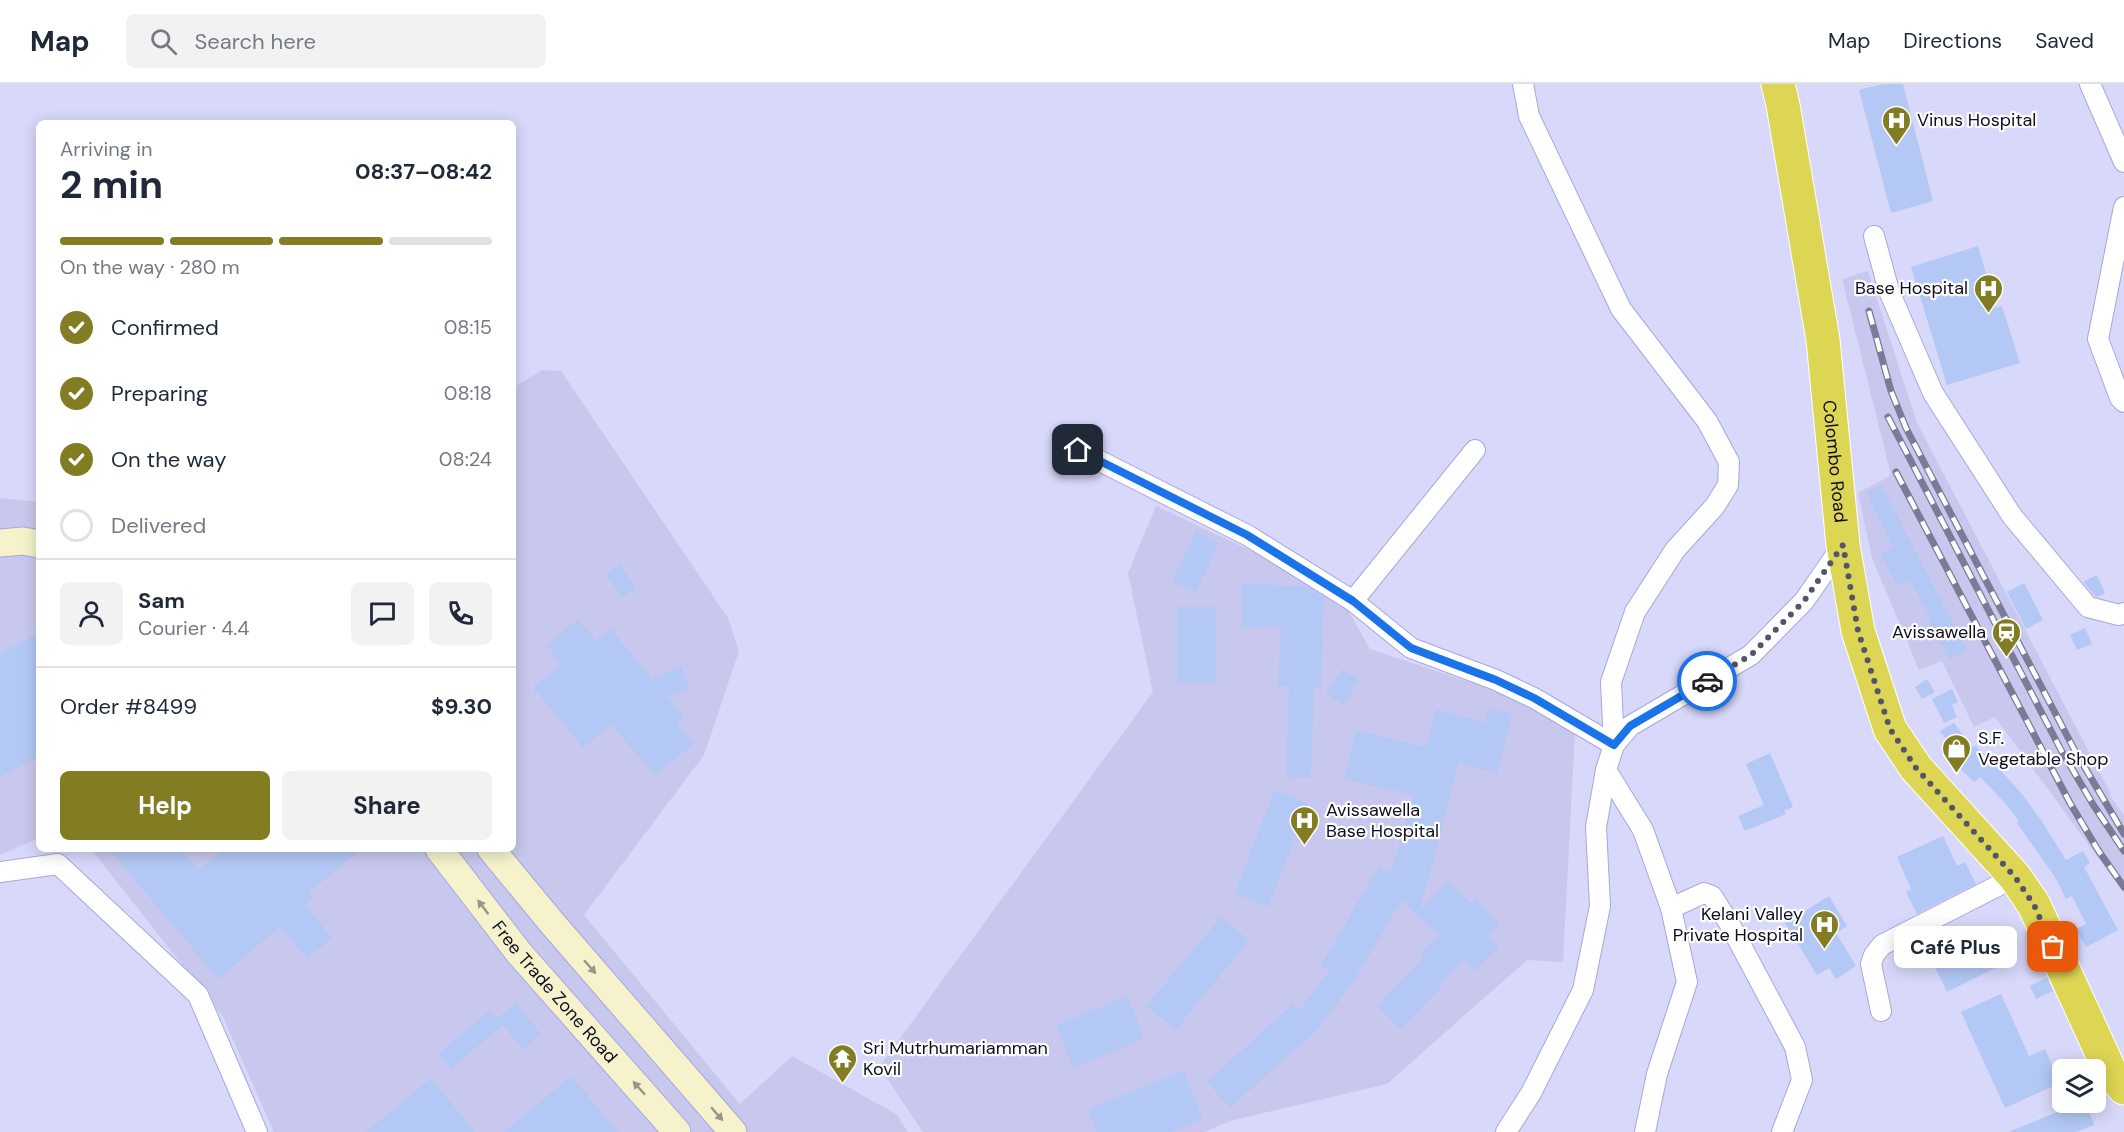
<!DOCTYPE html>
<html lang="en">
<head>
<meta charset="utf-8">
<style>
  :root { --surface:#fff; --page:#f2f2f3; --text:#1f2937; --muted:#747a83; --line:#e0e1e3; --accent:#827d23 }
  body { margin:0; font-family:"DM Sans",sans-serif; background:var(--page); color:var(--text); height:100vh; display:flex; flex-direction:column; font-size:22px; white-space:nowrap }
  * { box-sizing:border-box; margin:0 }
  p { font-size:20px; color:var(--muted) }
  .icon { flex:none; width:33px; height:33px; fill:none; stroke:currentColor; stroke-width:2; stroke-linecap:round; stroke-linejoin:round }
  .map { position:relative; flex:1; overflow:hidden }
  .side { position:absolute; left:36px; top:36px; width:480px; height:732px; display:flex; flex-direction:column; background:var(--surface); border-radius:9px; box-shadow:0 3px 15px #0003 }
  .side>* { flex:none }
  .fabs { position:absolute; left:2052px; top:975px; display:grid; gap:12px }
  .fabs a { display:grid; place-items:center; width:54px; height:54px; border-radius:9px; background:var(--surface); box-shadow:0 3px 15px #0003; font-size:30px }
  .pin { position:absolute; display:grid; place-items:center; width:51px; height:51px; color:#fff; margin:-26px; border-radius:12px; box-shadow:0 3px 9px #0006 }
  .courier { position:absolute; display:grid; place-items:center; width:60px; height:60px; margin:-30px; border:4px solid #1a73e8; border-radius:50%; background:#fff; color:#222; box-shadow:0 2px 8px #0007 }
  .bubble { position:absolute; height:42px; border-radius:9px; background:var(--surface); box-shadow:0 3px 15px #0003; font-size:20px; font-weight:700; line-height:42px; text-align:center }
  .headline em { font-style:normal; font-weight:700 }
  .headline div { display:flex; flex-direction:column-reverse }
  .headline { display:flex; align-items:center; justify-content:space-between; height:102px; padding:0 24px }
  h1 { font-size:39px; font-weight:700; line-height:45px }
  .bar { display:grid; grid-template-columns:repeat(4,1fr); gap:9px 6px; align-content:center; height:72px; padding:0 24px }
  .bar i { height:8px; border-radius:4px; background:var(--line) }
  .bar .on { background:var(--accent) }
  .bar p { grid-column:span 4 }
  .line { display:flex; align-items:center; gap:15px; padding:0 24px; border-top:2px solid var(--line) }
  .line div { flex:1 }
  .round { display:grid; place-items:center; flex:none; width:63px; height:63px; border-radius:9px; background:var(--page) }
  ol { padding:0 24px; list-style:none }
  li { display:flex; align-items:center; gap:18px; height:66px }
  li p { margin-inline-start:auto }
  li .icon { padding:6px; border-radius:50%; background:var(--accent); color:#fff; stroke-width:4 }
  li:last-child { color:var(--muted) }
  li i { width:33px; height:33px; border:3px solid var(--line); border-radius:50% }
  .primary-button { display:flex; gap:12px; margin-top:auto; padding:12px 24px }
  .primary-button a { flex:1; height:69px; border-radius:9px; background:var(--accent); color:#fff; font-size:24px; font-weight:700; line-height:69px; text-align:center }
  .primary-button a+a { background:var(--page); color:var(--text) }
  header { display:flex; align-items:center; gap:36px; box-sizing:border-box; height:84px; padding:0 30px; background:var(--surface); border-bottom:2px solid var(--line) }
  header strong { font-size:28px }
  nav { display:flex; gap:33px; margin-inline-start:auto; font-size:21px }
  .search { width:420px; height:54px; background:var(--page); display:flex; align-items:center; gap:15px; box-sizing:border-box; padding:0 21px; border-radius:9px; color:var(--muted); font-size:22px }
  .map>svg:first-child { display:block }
</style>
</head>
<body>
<header>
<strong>Map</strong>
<div class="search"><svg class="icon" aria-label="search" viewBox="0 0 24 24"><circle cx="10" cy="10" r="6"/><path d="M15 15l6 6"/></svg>Search here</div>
<nav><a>Map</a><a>Directions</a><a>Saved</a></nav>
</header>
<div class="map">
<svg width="2124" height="1048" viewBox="0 0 2124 1048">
  <rect width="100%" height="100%" fill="#d8d8fb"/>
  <g fill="#c8c8ee">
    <path d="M1868 187 1917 339 2111 710 2110 711 2124 732V809L1995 633 1974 643 1942 577 1919 586 1872 474 1858 409 1891 391 1842 195Z"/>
    <path d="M542 286 561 287 728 534 739 567 704 671 584 831 740 1020 792 972 896 1030 908 1048H274L223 933 91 765H513V304Z"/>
    <path d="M0 414 39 418V754L0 771Z"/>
    <path d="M1156 422 1326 502 1344 519 1370 565 1493 606 1575 647 1563 878 1527 876 1387 1000 1230 1037 1205 1048H923L879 983 1153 608 1128 489Z"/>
  </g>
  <g fill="#b3c8f5">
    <path d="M1883 0H1903L1933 117 1891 129 1859 6Z"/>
    <path d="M1978 162 1996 224 2002 222 2020 279 1947 301 1911 183Z"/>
    <path d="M1881 401 1967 566 1949 576 1928 536 1931 535 1910 496 1898 502 1881 471 1893 464 1867 409Z"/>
    <path d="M1196 447 1219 459 1196 509 1172 497Z"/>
    <path d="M620 480 636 504 622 514 606 490Z"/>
    <path d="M2097 491 2105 509 2098 513 2095 512 2083 498Z"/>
    <path d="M1242 499 1308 503 1324 513 1321 606 1314 601 1311 694 1286 693 1289 602H1278L1281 543 1241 544Z"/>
    <path d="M2024 499 2043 536 2026 545 2007 508Z"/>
    <rect x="1177" y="523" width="39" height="76"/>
    <path d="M578 535 596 557 611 545 652 595 681 583 690 604 667 613 684 634 677 640 694 660 655 691 611 641 583 664 533 603 561 581 547 561Z"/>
    <path d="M2085 544 2092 560 2077 566 2070 551Z"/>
    <path d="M39 549V672L0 693V569Z"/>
    <path d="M1342 585 1359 596 1344 621 1326 609Z"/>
    <path d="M1927 595 1935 608 1922 615 1915 603Z"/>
    <path d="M1952 605 1958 618 1952 621 1957 633 1944 639 1932 615Z"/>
    <path d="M1489 624 1512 630 1497 689 1459 679 1420 826 1448 797 1471 819 1475 815 1499 839 1488 852 1499 863 1474 887 1463 876 1440 900 1442 902 1401 945 1377 922 1423 873 1420 870 1439 852 1402 816 1354 897 1318 945 1230 1024 1207 998 1293 920 1299 926 1330 886 1321 881 1379 782 1391 789 1413 711 1344 695 1356 646 1426 663 1436 625 1485 639Z"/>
    <path d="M1954 639 1973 664 1975 661 1993 678 2022 710 2041 736 2066 776 2083 767 2090 779 2084 783 2118 846 2086 863 2076 845 2086 840 2072 812 2066 815 2055 793 2017 739 2019 737 2005 719 1980 693 1974 698 1956 681 1961 677 1940 647Z"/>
    <path d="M1770 669 1793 723 1784 727 1786 730 1745 747 1738 732 1764 721 1746 680Z"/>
    <path d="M1275 706 1308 720 1268 823 1234 810Z"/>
    <path d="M1943 752 1957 782 1965 778 1976 800 1917 830 1906 808 1911 805 1897 773Z"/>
    <path d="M109 765H181L199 786 224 765H361L309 809 313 814 305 821 332 854 307 875 280 843 218 895Z"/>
    <path d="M1829 812 1847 842 1836 849 1856 882 1836 895 1829 884 1817 891 1785 839Z"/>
    <path d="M1221 833 1249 856 1176 946 1146 922Z"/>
    <path d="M1997 842 2013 875 1947 908 1931 875Z"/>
    <path d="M2047 894 2053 907 2036 915 2030 902Z"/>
    <path d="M2001 910 2029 972 2045 965 2060 999 2005 1024 1961 928Z"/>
    <path d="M1128 912 1144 955 1073 984 1056 941Z"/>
    <path d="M516 919 541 950 523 966 497 934Z"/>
    <path d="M490 926 503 941 451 985 438 970Z"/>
    <path d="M1183 987 1203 1035 1171 1048H1097L1088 1025Z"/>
    <path d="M571 992 618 1048H504Z"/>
    <path d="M431 994 475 1048H366Z"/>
    <path d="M2082 1018H2086L2094 1041 2076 1048H2008Z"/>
  </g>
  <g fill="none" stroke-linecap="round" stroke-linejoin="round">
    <defs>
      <g id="street">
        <path d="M1523 0 1529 32 1621 225 1707 337 1729 378 1728 401 1715 422 1675 466 1635 528 1611 598 1614 661"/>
        <path d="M2090 0 2124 78"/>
        <path d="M2124 123 2098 255 2120 314 2124 318"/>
        <path d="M1874 152 1889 207 1933 309 2012 432 2088 523 2119 531 2124 529"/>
        <path d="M1078 366 1247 451 1353 517 1411 564 1496 596 1534 614 1614 661"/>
        <path d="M1353 517 1475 366"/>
        <path d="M1606 686 1643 746 1671 824 1687 898 1657 990 1645 1048"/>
        <path d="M0 788 58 780 198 911 257 1048"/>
        <path d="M1671 824 1704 809 1712 812 1729 839 1795 963 1802 996 1782 1048"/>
        <path d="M1881 927 1871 880 1874 871 1882 861 2015 793"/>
        <path d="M1506 1048 1531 1009 1583 906 1600 822 1596 743 1606 686 1614 661 1630 642 1751 571 1804 517 1843 461"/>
      </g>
      <g id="secondary">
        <path d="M0 459 23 457 39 460"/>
        <path id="s1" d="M439 765 519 869 677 1048"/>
        <path d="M491 765 552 839 733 1048"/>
      </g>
      <g id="highway">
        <path id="s2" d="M1778 0 1783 21 1823 256 1843 461 1858 547 1890 645 1916 684 2015 793 2034 821 2110 987 2124 1004"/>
      </g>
    </defs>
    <use href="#street" stroke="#a8a6de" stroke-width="22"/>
    <use href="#secondary" stroke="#a8a6de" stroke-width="29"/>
    <use href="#highway" stroke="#fff" stroke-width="35"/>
    <use href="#street" stroke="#fff" stroke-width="20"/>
    <use href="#secondary" stroke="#f5f2cc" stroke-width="27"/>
    <use href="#highway" stroke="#ddd554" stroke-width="33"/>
    <defs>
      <g id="rail">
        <path d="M1869 227 1891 307 1906 344 2074 665 2124 750"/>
        <path d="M1888 333 2061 666 2094 722 2124 767"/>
        <path d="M1896 388 2070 719 2098 766 2124 803"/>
      </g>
    </defs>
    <use href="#rail" stroke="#7c7b97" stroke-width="7"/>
    <use href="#rail" stroke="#fdfdfd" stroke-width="4.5" stroke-dasharray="14" stroke-linecap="butt"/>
  </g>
  <defs><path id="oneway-solid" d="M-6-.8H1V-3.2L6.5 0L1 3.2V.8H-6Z" transform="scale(1.5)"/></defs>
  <g fill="#999688">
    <use href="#oneway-solid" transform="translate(483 823) rotate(-127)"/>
    <use href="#oneway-solid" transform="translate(590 883) rotate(49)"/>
    <use href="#oneway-solid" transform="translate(639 1004) rotate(-132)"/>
    <use href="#oneway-solid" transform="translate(717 1030) rotate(49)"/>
  </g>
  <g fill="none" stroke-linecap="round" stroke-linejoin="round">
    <path stroke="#55546d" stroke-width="6" stroke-dasharray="0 10.8" d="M1707 597 1751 571 1804 517 1843 461 1858 547 1890 645 1916 684 2015 793 2034 821 2053 863"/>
    <path stroke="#1a73e8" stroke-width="8" d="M1078 366 1247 451 1353 517 1411 564 1496 596 1534 614 1614 661 1630 642 1707 597"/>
  </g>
  <defs>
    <symbol id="hospital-pin" viewBox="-11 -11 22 30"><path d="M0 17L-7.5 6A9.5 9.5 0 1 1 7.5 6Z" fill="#827d23" stroke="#fdfdfd"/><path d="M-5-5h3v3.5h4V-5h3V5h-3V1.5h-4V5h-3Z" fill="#fff"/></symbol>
    <symbol id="station-pin" viewBox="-11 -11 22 30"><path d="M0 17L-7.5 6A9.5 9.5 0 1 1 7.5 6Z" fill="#827d23" stroke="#fdfdfd"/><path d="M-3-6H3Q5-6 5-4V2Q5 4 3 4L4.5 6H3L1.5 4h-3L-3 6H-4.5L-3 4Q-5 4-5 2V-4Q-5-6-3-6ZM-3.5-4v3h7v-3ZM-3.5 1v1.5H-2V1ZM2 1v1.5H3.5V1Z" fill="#fff"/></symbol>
    <symbol id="shop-pin" viewBox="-11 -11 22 30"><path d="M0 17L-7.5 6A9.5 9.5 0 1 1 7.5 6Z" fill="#827d23" stroke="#fdfdfd"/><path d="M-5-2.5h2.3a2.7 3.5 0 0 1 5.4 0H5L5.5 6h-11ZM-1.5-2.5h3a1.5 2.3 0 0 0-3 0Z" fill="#fff"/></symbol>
    <symbol id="temple-pin" viewBox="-11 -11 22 30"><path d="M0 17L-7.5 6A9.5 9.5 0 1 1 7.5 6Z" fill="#827d23" stroke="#fdfdfd"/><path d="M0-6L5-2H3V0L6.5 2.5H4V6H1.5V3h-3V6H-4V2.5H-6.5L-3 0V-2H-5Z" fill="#fff"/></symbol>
  </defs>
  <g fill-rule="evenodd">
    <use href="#hospital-pin" x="1880" y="20" width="33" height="45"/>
    <use href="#hospital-pin" x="1972" y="188" width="33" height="45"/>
    <use href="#station-pin" x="1990" y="532" width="33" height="45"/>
    <use href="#shop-pin" x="1940" y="648" width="33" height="45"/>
    <use href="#hospital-pin" x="1288" y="720" width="33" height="45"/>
    <use href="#hospital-pin" x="1808" y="824" width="33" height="45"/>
    <use href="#temple-pin" x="826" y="958" width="33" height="45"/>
  </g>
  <g text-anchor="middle" stroke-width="4.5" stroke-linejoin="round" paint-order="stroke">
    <g font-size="18" fill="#0f0d21" stroke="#fdfdfd" text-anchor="start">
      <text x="1917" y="42">Vinus Hospital</text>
      <text x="1968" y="210" text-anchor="end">Base Hospital</text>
      <text x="1986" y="554" text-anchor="end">Avissawella</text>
      <text x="1978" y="660">S.F.<tspan x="1978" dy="21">Vegetable Shop</tspan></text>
      <text x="1326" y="732">Avissawella<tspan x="1326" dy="21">Base Hospital</tspan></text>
      <text x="1803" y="836" text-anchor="end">Kelani Valley<tspan x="1803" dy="21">Private Hospital</tspan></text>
      <text x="863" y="970">Sri Mutrhumariamman<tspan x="863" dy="21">Kovil</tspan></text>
    </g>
    <g font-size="18" fill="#0f0d21" stroke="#fdfdfd">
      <text dy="6" stroke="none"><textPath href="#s2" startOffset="382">Colombo Road</textPath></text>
      <text dy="6" stroke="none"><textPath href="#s1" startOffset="184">Free Trade Zone Road</textPath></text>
    </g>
  </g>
</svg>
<div class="fabs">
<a><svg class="icon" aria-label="layers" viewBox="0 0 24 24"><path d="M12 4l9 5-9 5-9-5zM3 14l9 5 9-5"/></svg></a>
</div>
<div class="pin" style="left:2053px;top:863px;background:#ea580c"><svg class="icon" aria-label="bag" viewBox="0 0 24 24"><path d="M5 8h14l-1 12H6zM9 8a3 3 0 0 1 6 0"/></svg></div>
<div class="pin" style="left:1078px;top:366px;background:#1f2937"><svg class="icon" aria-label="home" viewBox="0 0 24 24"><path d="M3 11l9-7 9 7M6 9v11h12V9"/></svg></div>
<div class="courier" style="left:1707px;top:597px"><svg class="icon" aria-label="car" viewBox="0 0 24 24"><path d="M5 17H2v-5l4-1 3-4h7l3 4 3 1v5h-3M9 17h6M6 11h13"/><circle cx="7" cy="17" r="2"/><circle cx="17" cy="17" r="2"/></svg></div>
<div class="bubble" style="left:1894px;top:842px;width:123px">Café Plus</div>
<section class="side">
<div class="headline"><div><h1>2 min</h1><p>Arriving in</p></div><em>08:37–08:42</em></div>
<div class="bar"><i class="on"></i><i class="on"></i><i class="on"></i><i></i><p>On the way · 280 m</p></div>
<ol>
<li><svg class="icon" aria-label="check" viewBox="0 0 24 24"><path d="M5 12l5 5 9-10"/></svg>Confirmed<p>08:15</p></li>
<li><svg class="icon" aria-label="check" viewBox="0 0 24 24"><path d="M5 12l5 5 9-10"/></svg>Preparing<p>08:18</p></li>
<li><svg class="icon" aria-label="check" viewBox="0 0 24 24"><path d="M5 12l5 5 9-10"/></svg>On the way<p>08:24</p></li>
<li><i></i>Delivered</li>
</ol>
<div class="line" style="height:108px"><a class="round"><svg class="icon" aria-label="person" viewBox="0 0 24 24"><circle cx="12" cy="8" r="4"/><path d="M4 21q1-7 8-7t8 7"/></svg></a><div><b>Sam</b><p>Courier · 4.4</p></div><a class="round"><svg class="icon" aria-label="chat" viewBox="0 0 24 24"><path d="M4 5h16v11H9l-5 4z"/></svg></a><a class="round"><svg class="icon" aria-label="phone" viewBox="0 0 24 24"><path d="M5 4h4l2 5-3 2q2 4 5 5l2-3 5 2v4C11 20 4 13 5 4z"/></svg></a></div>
<div class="line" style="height:78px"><div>Order #8499</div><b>$9.30</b></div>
<div class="primary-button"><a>Help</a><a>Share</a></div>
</section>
</div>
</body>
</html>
